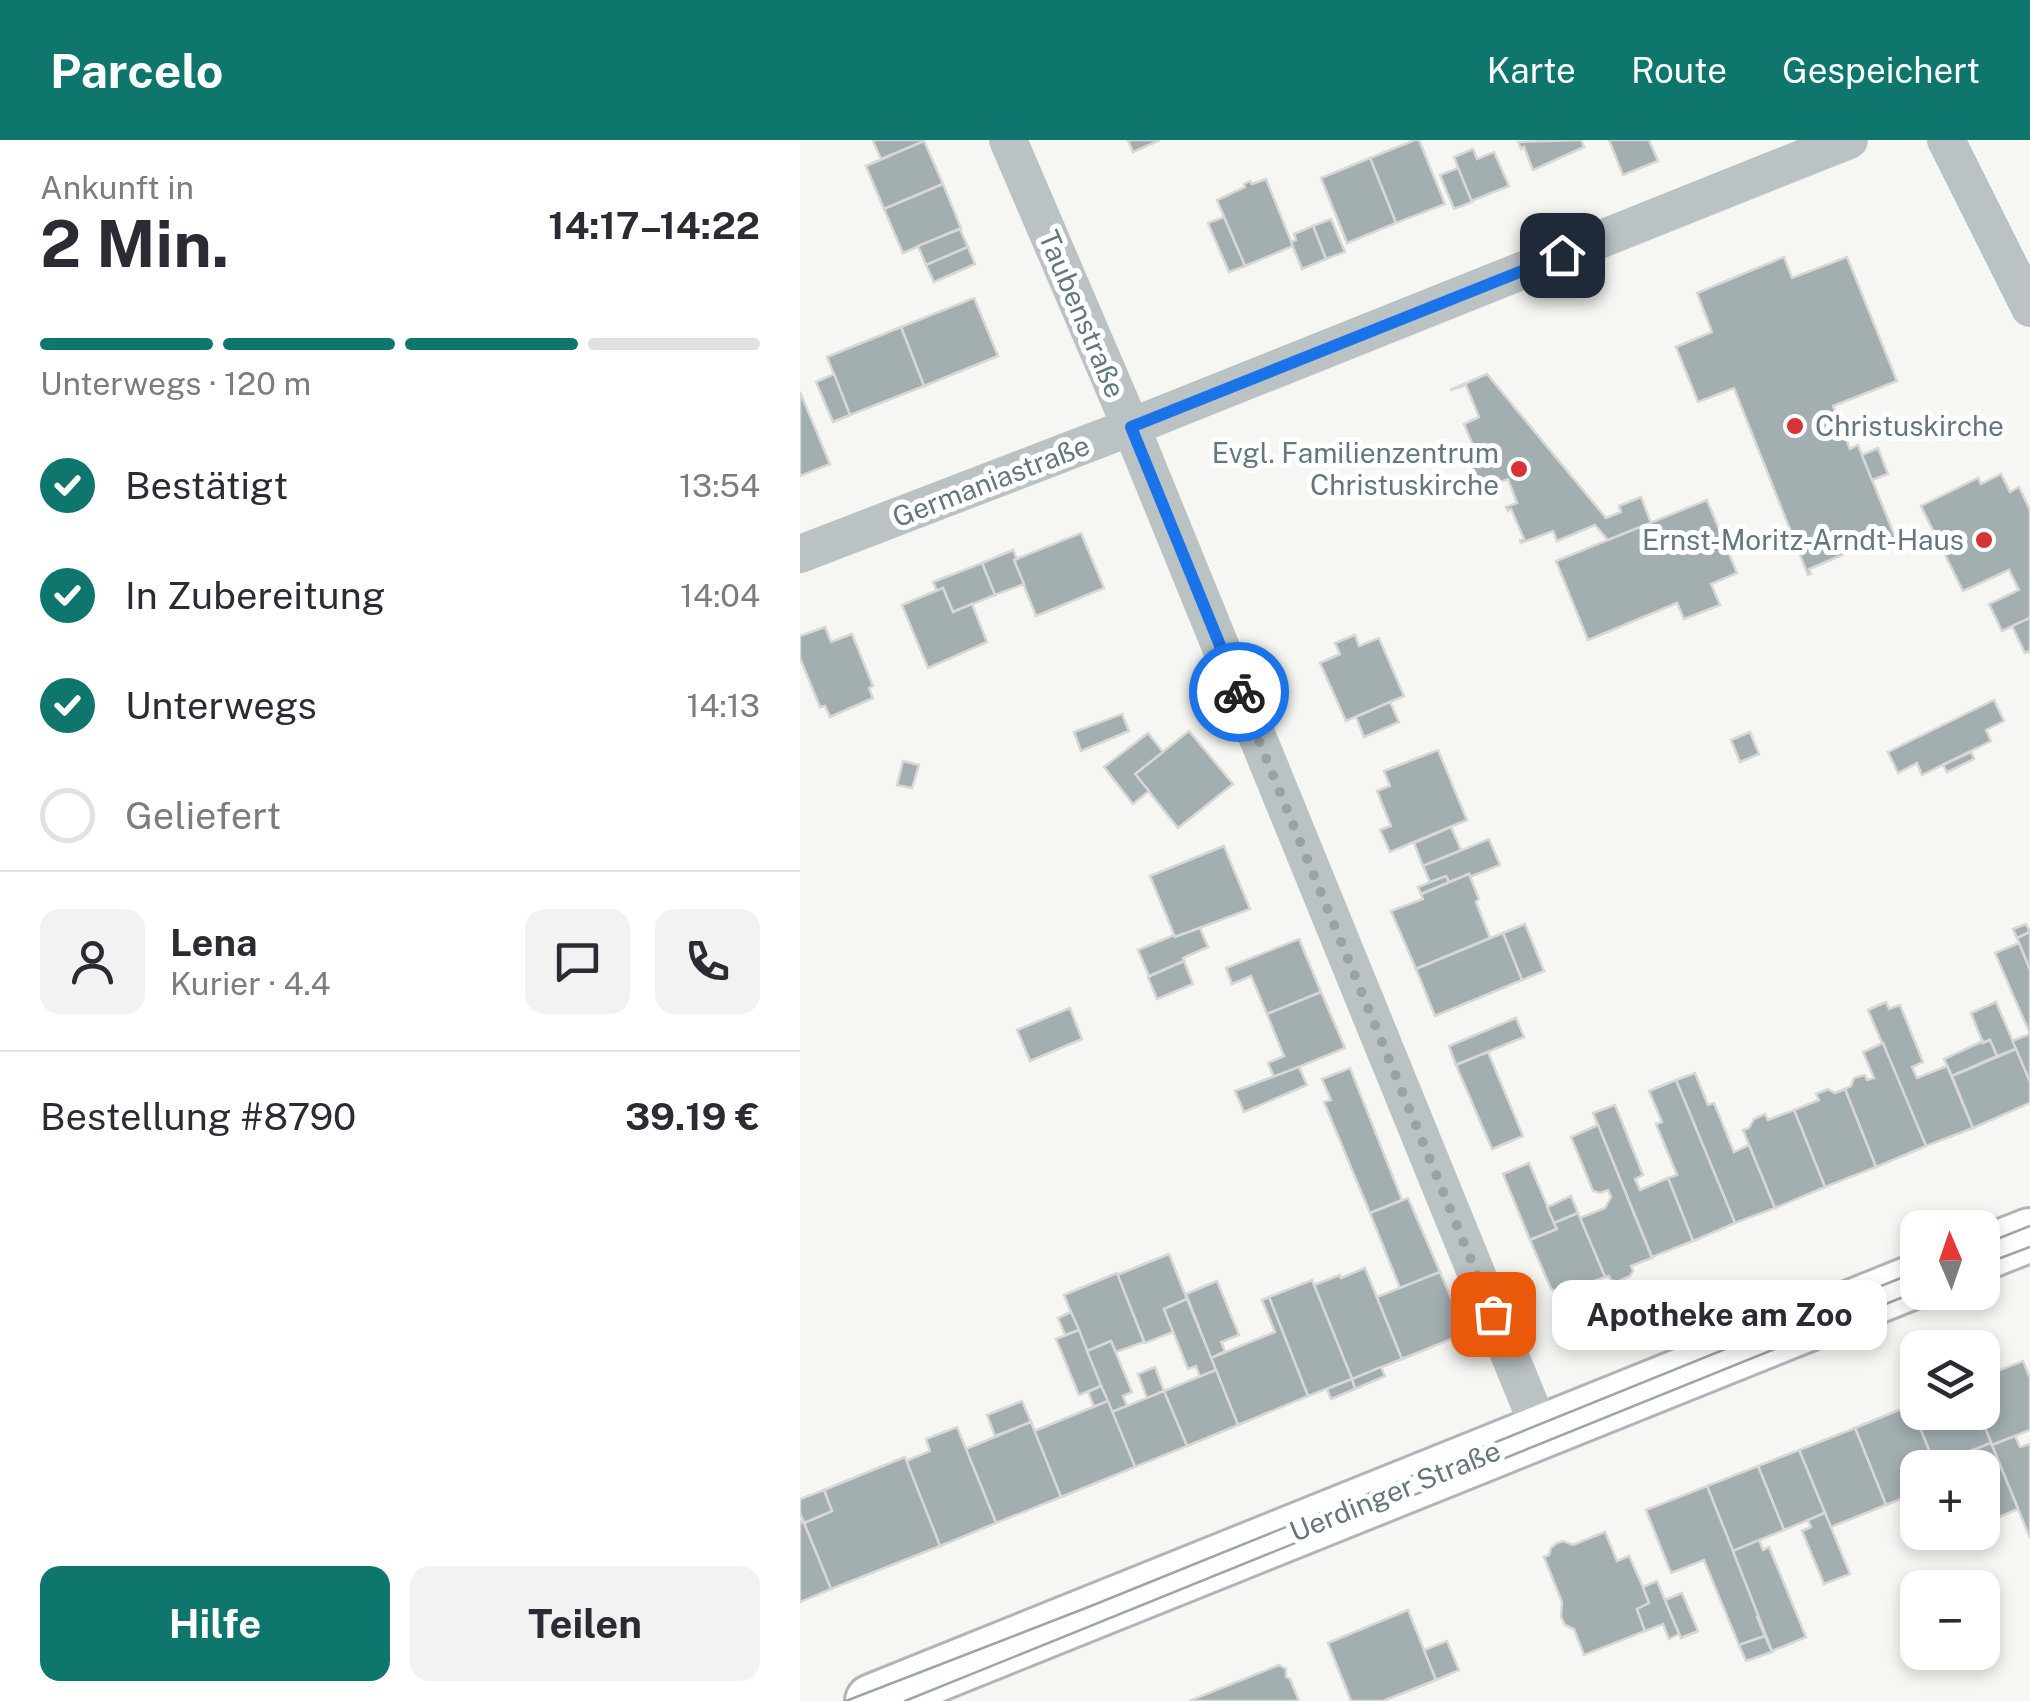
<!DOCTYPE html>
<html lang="de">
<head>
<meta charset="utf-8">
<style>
  :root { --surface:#fff; --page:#f2f2f3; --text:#2b2b33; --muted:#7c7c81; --line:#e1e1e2; --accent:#0f766e }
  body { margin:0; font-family:"Public Sans",sans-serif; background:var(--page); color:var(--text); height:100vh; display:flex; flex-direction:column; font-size:38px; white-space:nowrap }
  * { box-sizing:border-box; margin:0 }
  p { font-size:32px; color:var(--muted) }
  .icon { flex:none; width:55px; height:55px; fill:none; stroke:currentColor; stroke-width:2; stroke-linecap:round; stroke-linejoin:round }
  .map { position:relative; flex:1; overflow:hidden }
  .sheet { display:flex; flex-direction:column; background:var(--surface); width:800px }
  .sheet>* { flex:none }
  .needle { width:65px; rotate:358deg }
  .tools { position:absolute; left:1100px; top:1070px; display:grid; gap:20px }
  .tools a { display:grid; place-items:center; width:100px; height:100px; border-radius:20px; background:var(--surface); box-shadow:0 5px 15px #0003; font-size:50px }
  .pin { position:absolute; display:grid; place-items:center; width:85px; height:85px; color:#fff; margin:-42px; border-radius:20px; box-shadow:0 5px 15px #0006 }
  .courier { position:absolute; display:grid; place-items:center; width:100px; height:100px; margin:-50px; border:8px solid #1a73e8; border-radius:50%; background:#fff; color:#222; box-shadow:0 2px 12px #0007 }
  .bubble { position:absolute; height:70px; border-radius:20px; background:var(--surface); box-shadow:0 5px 15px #0003; font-size:32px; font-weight:700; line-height:70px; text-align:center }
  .head em { font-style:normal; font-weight:700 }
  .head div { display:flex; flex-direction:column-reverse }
  .head { display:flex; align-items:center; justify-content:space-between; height:170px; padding:0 40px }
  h1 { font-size:65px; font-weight:700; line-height:75px }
  .bar { display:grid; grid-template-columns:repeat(4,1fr); gap:15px 10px; align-content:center; height:120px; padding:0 40px }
  .bar i { height:12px; border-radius:8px; background:var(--line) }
  .bar .on { background:var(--accent) }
  .bar p { grid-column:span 4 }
  .line { display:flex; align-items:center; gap:25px; padding:0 40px; border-top:2px solid var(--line) }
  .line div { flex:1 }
  .round { display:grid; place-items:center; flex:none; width:105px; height:105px; border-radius:20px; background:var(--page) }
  ol { padding:0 40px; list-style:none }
  li { display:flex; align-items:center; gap:30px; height:110px }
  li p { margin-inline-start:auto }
  li .icon { padding:10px; border-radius:50%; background:var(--accent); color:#fff; stroke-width:4 }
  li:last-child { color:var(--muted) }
  li i { width:55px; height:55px; border:5px solid var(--line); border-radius:50% }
  .button { display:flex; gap:20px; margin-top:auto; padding:20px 40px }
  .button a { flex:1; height:115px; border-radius:20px; background:var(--accent); color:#fff; font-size:40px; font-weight:700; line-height:115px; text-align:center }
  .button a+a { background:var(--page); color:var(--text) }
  header { display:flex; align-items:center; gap:60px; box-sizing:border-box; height:140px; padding:0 50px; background:var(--accent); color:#fff }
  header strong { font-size:48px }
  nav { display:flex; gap:55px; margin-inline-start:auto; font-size:35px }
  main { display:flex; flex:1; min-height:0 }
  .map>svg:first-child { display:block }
</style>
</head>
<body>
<header>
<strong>Parcelo</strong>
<nav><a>Karte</a><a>Route</a><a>Gespeichert</a></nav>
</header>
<main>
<section class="sheet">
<div class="head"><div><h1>2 Min.</h1><p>Ankunft in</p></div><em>14:17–14:22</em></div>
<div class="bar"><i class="on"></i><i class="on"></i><i class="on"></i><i></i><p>Unterwegs · 120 m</p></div>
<ol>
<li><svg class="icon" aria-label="check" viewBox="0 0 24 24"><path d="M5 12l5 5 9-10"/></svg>Bestätigt<p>13:54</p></li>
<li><svg class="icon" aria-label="check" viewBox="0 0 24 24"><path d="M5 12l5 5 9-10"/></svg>In Zubereitung<p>14:04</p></li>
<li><svg class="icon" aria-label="check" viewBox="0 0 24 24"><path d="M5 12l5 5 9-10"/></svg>Unterwegs<p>14:13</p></li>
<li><i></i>Geliefert</li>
</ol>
<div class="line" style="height:180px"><a class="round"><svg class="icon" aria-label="person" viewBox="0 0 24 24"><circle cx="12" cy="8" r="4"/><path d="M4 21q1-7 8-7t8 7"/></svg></a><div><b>Lena</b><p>Kurier · 4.4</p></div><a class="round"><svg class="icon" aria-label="chat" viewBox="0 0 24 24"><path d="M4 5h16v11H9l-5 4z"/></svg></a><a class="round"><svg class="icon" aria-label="phone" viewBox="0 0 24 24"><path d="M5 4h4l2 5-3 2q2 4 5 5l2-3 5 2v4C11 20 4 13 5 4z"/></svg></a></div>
<div class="line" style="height:130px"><div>Bestellung #8790</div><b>39.19 €</b></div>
<div class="button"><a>Hilfe</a><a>Teilen</a></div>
</section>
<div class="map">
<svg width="1230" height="1561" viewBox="0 0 1230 1561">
  <rect width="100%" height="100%" fill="#f6f6f3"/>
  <g fill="#a2aeb0" stroke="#d8d7d6" stroke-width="2.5">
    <path d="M76 0H122L123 2 81 19 73 1Z"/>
    <path d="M328 0H360L333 12Z"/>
    <path d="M615 0H619L645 64 596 83 570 18Z"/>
    <path d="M781 0 784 7 733 30 724 7 721 9 718 2Z"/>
    <path d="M809 0H849L858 21 823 35Z"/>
    <path d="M124 1 143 44 84 69 66 26Z"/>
    <path d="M673 9 677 19 694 12 709 46 671 61 654 17Z"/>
    <path d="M570 18 596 83 547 103 521 38Z"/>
    <path d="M658 28 672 62 654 69 640 35Z"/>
    <path d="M466 39 493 106 445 126 417 60 445 47 444 44 450 41 452 44Z"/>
    <path d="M143 44 161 88 103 113 84 69Z"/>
    <path d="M424 77 445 126 429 132 408 83Z"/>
    <path d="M531 79 545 112 526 119 513 86Z"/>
    <path d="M513 86 526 119 502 129 491 102 496 100 494 94Z"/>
    <path d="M160 89 168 107 126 125 118 106Z"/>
    <path d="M168 107 175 124 134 142 126 125Z"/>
    <path d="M984 117 992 138 1047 117 1097 241 1033 266 1050 309 1058 305 1096 399 1092 400 1090 395 1009 429 1011 434 1008 435 934 248 898 262 876 207 912 192 897 153Z"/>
    <path d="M174 158 198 216 124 246 101 187Z"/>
    <path d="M101 187 124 246 50 275 27 217Z"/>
    <path d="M34 234 50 275 33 282 16 242Z"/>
    <path d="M687 234 806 378 821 372 819 366 841 357 851 383 808 400 795 385 757 401 753 391 721 403 720 400 724 399 711 369 708 371 706 367 717 363 708 339 677 351 675 349 680 346 668 316 663 318 662 316 675 310 664 284 679 277 666 245 650 250Z"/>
    <path d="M0 252 30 324 0 336Z"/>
    <path d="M1078 308 1088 334 1072 340 1062 315Z"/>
    <path d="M1201 334 1210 352 1219 347 1230 370V478L1202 491 1189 464 1219 450 1209 430 1163 451 1121 366 1178 338 1181 344Z"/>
    <path d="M907 360 937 433 911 444 920 465 884 479 877 463 788 500 756 421Z"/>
    <path d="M281 393 304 448 236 476 214 420Z"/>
    <path d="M213 410 217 419 214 420 224 444 195 455 182 423Z"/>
    <path d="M182 423 195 455 153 472 143 448 137 451 133 442Z"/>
    <path d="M143 448 153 472 172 464 187 502 128 528 102 465Z"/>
    <path d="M1230 478V513L1229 511 1225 513 1212 486Z"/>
    <path d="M25 487 31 502 52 494 73 546 69 548 73 558 30 577 25 566 20 567 0 518V496Z"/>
    <path d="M555 495 559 506 579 498 604 556 546 581 520 523 540 514 535 503Z"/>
    <path d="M1194 560 1204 581 1186 590 1191 601 1122 635 1117 623 1098 633 1088 612Z"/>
    <path d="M590 562 599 582 564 597 556 577Z"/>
    <path d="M322 574 329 591 281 611 274 592Z"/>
    <path d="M389 591 433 644 378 688 335 634Z"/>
    <path d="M950 592 959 614 940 622 931 600Z"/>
    <path d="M348 593 363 612 335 634 349 651 333 664 304 627Z"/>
    <path d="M638 610 667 680 590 712 580 690 591 686 577 651 590 646 584 631Z"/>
    <path d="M1171 612 1174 619 1147 632 1143 625Z"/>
    <path d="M103 621 119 625 112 648 97 645Z"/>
    <path d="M651 687 661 710 623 726 614 703Z"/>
    <path d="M689 699 700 725 670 737 669 734 649 742 646 736 630 742 623 726Z"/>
    <path d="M424 706 450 769 375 797 350 736Z"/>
    <path d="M669 734 679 759 676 762 690 798 616 829 591 771 623 759 621 754Z"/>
    <path d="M646 736 649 742 621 754 618 747Z"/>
    <path d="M725 784 744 831 722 840 703 793Z"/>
    <path d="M1226 784 1230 792 1217 798 1213 789Z"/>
    <path d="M400 788 408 807 383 818 384 821 349 836 338 810 374 795 375 797Z"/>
    <path d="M1230 792V830L1217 798Z"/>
    <path d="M703 793 722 840 635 876 616 829Z"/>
    <path d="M499 799 521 852 467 874 451 836 432 844 426 828Z"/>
    <path d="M1219 803 1230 830V942L1212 901 1230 894 1195 813Z"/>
    <path d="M384 821 393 844 357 859 348 837Z"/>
    <path d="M521 852 545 908 474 937 468 923 484 916 467 874Z"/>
    <path d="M1086 862 1089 869 1100 865 1123 922 1112 927 1117 938 1147 926 1173 988 1126 1006 1068 870Z"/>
    <path d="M1196 862 1216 909 1197 916 1190 900 1183 903 1171 873Z"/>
    <path d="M270 868 282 899 230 921 217 890Z"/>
    <path d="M716 878 724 897 656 925 649 906Z"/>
    <path d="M1190 900 1197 916 1152 936 1144 919 1183 901V903Z"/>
    <path d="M1083 903 1126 1006 1076 1027 1045 949 1051 946 1054 938 1065 935 1067 940 1074 938 1063 912Z"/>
    <path d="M1216 909 1230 942V963L1173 988 1152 936Z"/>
    <path d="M688 912 723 996 692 1009 656 925Z"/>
    <path d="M499 927 507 945 444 972 435 951Z"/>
    <path d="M550 928 602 1060 570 1073 524 962 531 960 522 939Z"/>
    <path d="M895 933 908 965 914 963 934 1012 949 1005 975 1068 935 1083 876 940Z"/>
    <path d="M876 940 935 1083 893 1101 868 1038 877 1035 856 984 862 982 849 951Z"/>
    <path d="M1028 949 1035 953 1045 949 1076 1027 1025 1047 994 970 1019 960 1016 954Z"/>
    <path d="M815 965 843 1035 835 1039 840 1050 868 1038 893 1101 852 1117 793 973Z"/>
    <path d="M994 970 1025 1047 975 1068 943 990 949 988 954 979 965 974 968 980Z"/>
    <path d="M798 985 852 1118 831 1126 833 1131 830 1136 817 1142 811 1140 809 1136 805 1137 780 1078 805 1068 811 1057 808 1050 800 1053 793 1051 771 997Z"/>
    <path d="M729 1023 757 1089 730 1100 703 1034Z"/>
    <path d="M771 1056 778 1073 754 1083 747 1067Z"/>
    <path d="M608 1058 640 1132 600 1148 570 1073Z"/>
    <path d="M778 1073 805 1137 762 1154 751 1149 730 1100 757 1089 754 1083Z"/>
    <path d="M369 1114 387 1159 364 1169 373 1192 345 1203 317 1135Z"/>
    <path d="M565 1128 602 1219 552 1239 514 1145 540 1135 541 1138Z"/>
    <path d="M640 1132 666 1193 602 1219 577 1157Z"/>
    <path d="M317 1133 344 1202 316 1212 311 1201 287 1211 264 1155Z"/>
    <path d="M512 1140 552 1239 508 1256 469 1157Z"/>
    <path d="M417 1141 439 1195 421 1202 425 1211 411 1218 386 1154Z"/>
    <path d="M469 1157 508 1256 438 1285 411 1218 475 1192 462 1160Z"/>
    <path d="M387 1159 416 1230 400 1237 396 1226 388 1229 364 1169Z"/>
    <path d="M271 1172 279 1190 265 1195 258 1178Z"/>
    <path d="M279 1190 301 1246 279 1255 256 1199Z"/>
    <path d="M311 1201 332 1252 323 1256 327 1266 312 1272 287 1211Z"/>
    <path d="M1223 1221 1230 1238V1290L1192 1305 1179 1272H1182V1237Z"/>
    <path d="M355 1227 364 1251 347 1258 338 1234Z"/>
    <path d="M581 1227 585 1236 555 1249 552 1239Z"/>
    <path d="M416 1230 438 1285 387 1306 364 1251Z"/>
    <path d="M552 1239 555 1249 531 1259 527 1249Z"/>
    <path d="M301 1246 308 1261 294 1267 288 1252Z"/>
    <path d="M364 1251 387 1306 335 1327 312 1272Z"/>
    <path d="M222 1261 231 1282 195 1296 187 1275Z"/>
    <path d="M308 1261 335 1327 261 1357 234 1291Z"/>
    <path d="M1118 1263V1272H1179L1191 1303 1135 1325 1111 1265Z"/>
    <path d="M1111 1265 1136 1328H1118V1352L1086 1365 1055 1288Z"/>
    <path d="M231 1282 261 1357 196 1383 166 1309Z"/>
    <path d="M157 1287 196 1383 140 1406 106 1321 130 1311 126 1299Z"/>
    <path d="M1055 1288 1086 1365 1031 1387 999 1310Z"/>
    <path d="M1215 1296 1220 1307 1230 1304V1398L1192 1305Z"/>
    <path d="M1191 1303 1218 1369 1192 1380 1182 1356V1328H1171L1170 1325 1178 1321 1173 1310Z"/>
    <path d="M999 1310 1025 1373 984 1390 958 1326Z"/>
    <path d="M105 1317 140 1406 31 1449 4 1383 32 1371 24 1350Z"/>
    <path d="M958 1326 984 1390 933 1411 907 1346Z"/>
    <path d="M907 1346 959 1476 957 1477 965 1496 939 1505 904 1420 871 1433 846 1370Z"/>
    <path d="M24 1350 32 1371 4 1383 0 1373V1359Z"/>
    <path d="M1025 1373 1050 1434 1024 1444 1002 1391 1011 1387 1008 1380Z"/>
    <path d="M0 1381 4 1383 31 1449 0 1462Z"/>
    <path d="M805 1392 817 1421 829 1416 843 1447 849 1463 837 1469 845 1491 784 1515 774 1489 765 1485 761 1477 762 1462 744 1417 749 1415 751 1408 757 1403 763 1401 773 1405Z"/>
    <path d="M959 1400 963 1410 969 1407 1006 1497 972 1511 933 1411Z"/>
    <path d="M857 1441 879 1494 869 1499 863 1484 845 1491 837 1469 849 1463 843 1447Z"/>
    <path d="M882 1453 898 1491 881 1498 865 1460Z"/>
    <path d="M608 1470 636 1540 583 1561H551L528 1503Z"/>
    <path d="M965 1496 972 1512 946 1521 939 1505Z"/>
    <path d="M647 1501 659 1530 636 1540 624 1510Z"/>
    <path d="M479 1525 486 1529V1537L490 1539 499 1561H389Z"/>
  </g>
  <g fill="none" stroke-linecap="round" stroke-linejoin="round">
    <defs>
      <g id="secondary">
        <path d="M1182 1114 1230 1095"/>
        <path d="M72 1561 1118 1140"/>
      </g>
    </defs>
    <use href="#secondary" stroke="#aeb6b8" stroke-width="58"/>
    <g stroke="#bbc2c3" stroke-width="38">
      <path d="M208 0 331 287 741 1292"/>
      <path d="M1146 0 1230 168"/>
      <path d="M0 414 331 287 1049 0"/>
    </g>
    <use href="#secondary" stroke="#fff" stroke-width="52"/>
    <g stroke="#9ba6a8" stroke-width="2.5">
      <path d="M1182 1105 1230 1086"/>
      <path d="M1182 1125 1230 1107"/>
      <path d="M46 1561 291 1466 1118 1131"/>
      <path d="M105 1561 1118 1151"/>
    </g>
  </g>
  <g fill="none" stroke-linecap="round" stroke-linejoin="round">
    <path stroke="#96a4a6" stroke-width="10" stroke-dasharray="0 18" d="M439 552 693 1174"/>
    <path stroke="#1a73e8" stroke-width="12" d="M439 552 331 287 762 115"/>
  </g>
  <g fill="#d63336" stroke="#fff" stroke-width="4">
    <circle cx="995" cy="286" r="10"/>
    <circle cx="719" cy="329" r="10"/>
    <circle cx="1184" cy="400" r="10"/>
  </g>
  <g text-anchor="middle" stroke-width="10" stroke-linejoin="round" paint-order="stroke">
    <g font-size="28" fill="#63787c" stroke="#fff">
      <text transform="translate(282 174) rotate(67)" y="10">Taubenstraße</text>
      <text transform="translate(191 341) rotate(-21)" y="10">Germaniastraße</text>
      <text transform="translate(595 1351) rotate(-22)" y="10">Uerdinger Straße</text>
    </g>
    <g font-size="28" fill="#63787c" stroke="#fff" text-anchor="end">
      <text x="1015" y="296" text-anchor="start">Christuskirche</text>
      <text x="699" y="323">Evgl. Familienzentrum<tspan x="699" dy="32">Christuskirche</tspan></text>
      <text x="1164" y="410">Ernst-Moritz-Arndt-Haus</text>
    </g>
  </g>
</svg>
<div class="tools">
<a><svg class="needle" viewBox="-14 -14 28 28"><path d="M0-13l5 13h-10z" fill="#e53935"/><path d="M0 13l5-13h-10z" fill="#7c7c81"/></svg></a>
<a><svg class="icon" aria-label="layers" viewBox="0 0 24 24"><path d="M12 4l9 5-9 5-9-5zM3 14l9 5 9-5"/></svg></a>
<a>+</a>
<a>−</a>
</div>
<div class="pin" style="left:693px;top:1174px;background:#ea580c"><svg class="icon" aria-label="bag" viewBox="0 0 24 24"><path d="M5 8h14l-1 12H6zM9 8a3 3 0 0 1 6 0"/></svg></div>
<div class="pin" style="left:762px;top:115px;background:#1f2937"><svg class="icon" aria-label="home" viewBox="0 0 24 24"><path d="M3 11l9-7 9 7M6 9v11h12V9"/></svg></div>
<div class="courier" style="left:439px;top:552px"><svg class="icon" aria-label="bike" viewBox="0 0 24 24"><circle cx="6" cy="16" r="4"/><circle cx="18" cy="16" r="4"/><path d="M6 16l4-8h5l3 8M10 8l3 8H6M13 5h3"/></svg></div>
<div class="bubble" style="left:752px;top:1140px;width:335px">Apotheke am Zoo</div>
</div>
</main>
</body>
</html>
